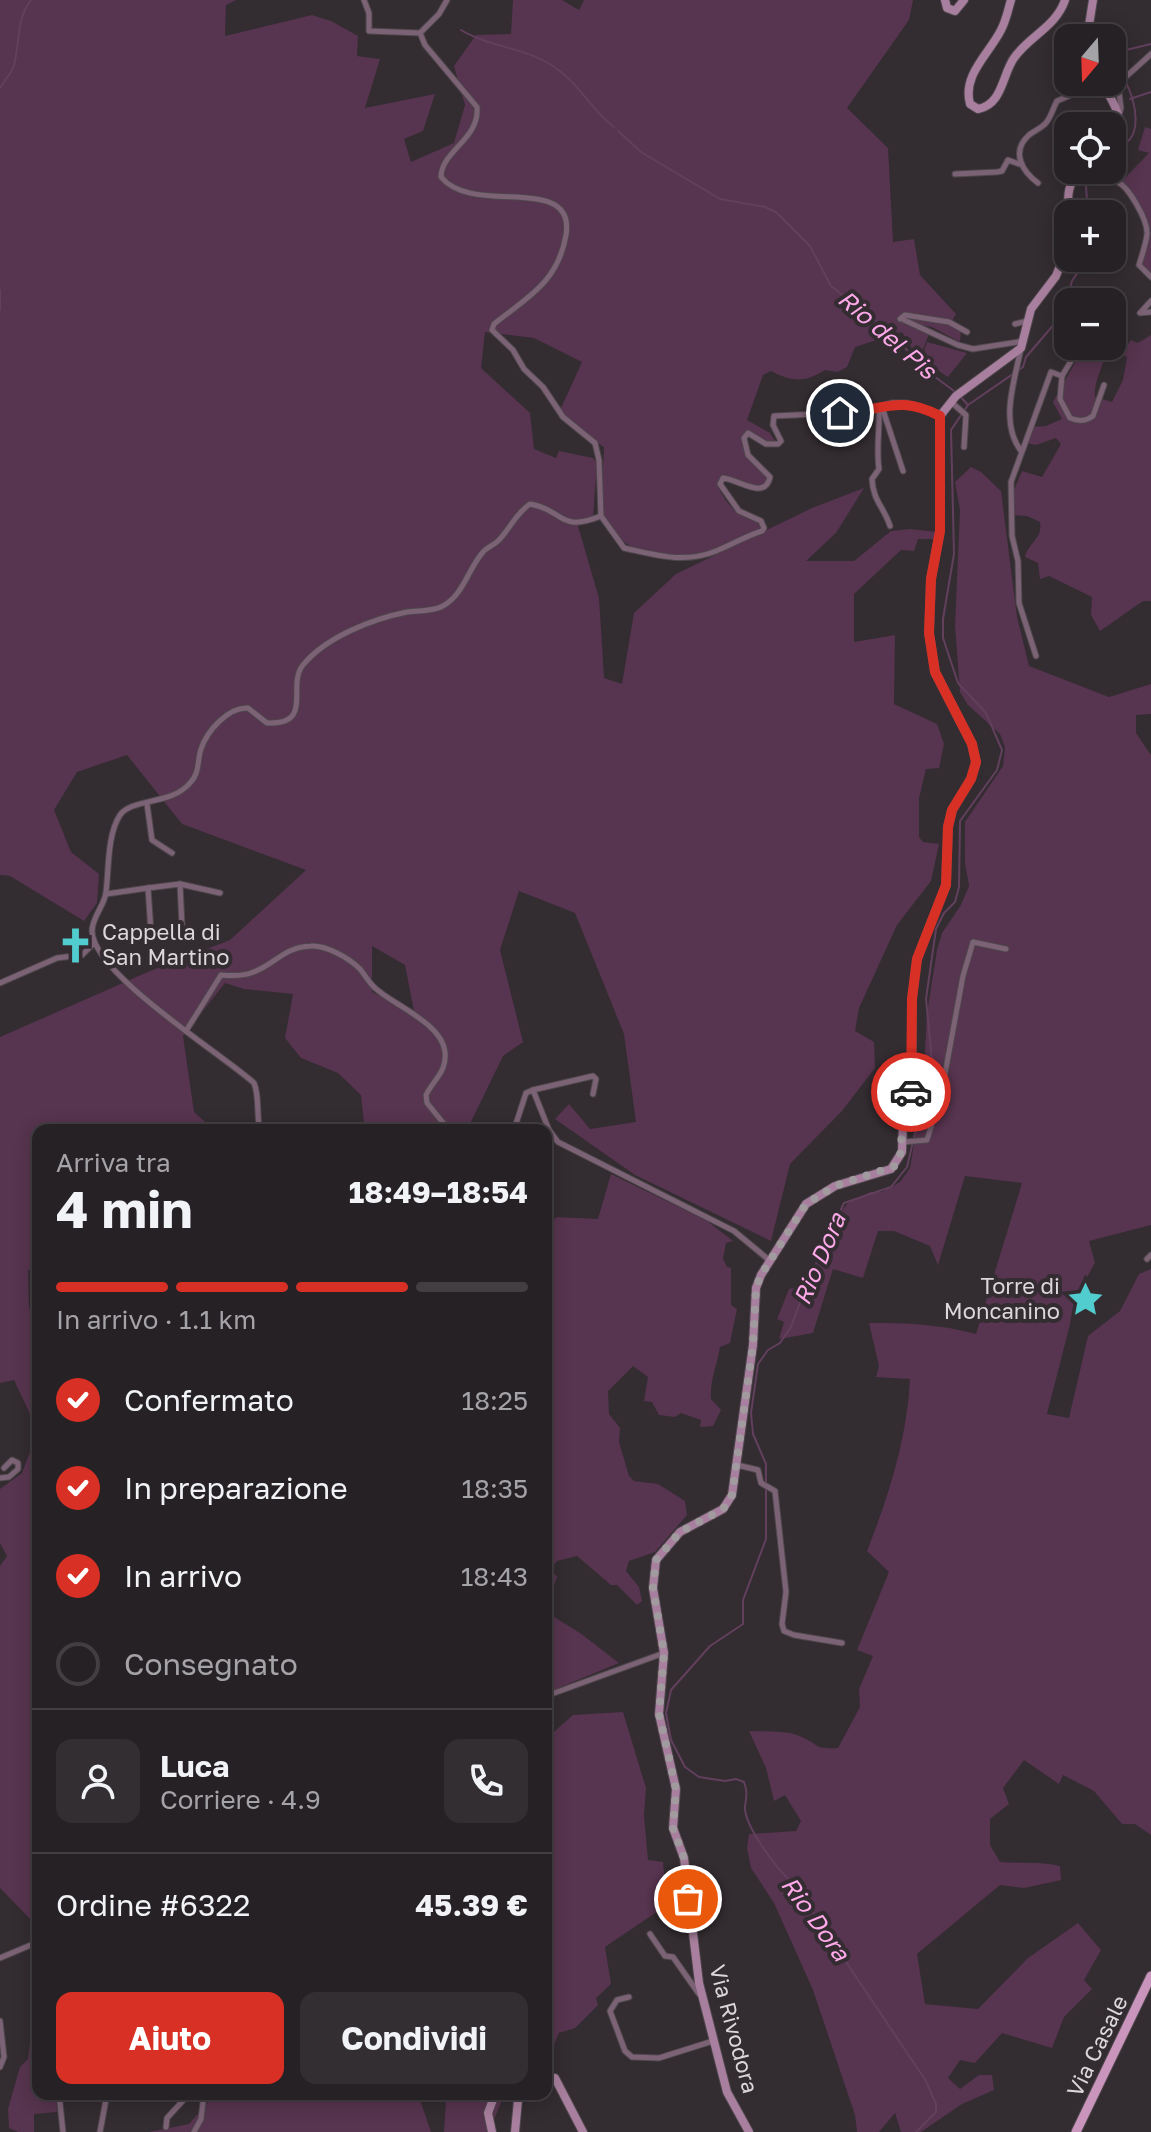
<!DOCTYPE html>
<html lang="it">
<head>
<meta charset="utf-8">
<style>
  :root { --surface:#262125; --page:#322e32; --text:#f1f3f6; --muted:#a4a3a7; --line:#423e42; --accent:#d93025 }
  body { margin:0; font-family:"Golos Text",sans-serif; background:var(--page); color:var(--text); height:100vh; display:flex; flex-direction:column; font-size:30px; white-space:nowrap }
  * { box-sizing:border-box; margin:0 }
  p { font-size:26px; color:var(--muted) }
  .icon { flex:none; width:44px; height:44px; fill:none; stroke:currentColor; stroke-width:2; stroke-linecap:round; stroke-linejoin:round }
  .map { position:relative; flex:1; overflow:hidden }
  .sheet { position:absolute; left:32px; top:1124px; width:520px; height:976px; display:flex; flex-direction:column; background:var(--surface); border-radius:16px; box-shadow:0 4px 20px #0003,0 0 0 2px var(--line) }
  .sheet>* { flex:none }
  .needle { width:52px; rotate:199deg }
  .controls { position:absolute; left:1054px; top:24px; display:grid; gap:16px }
  .controls a { display:grid; place-items:center; width:72px; height:72px; border-radius:16px; background:var(--surface); box-shadow:0 4px 20px #0003,0 0 0 2px var(--line); font-size:40px }
  .pin { position:absolute; display:grid; place-items:center; width:68px; height:68px; color:#fff; margin:-34px; border:4px solid #fff; border-radius:50%; box-shadow:0 2px 8px #0007 }
  .courier { position:absolute; display:grid; place-items:center; width:80px; height:80px; margin:-40px; border:6px solid #d93025; border-radius:50%; background:#fff; color:#222; box-shadow:0 2px 10px #0007 }
  .head em { font-style:normal; font-weight:700 }
  .head div { display:flex; flex-direction:column-reverse }
  .head { display:flex; align-items:center; justify-content:space-between; height:136px; padding:0 24px }
  h1 { font-size:52px; font-weight:700; line-height:60px }
  .bar { display:grid; grid-template-columns:repeat(4,1fr); gap:12px 8px; align-content:center; height:96px; padding:0 24px }
  .bar i { height:10px; border-radius:6px; background:var(--line) }
  .bar .on { background:var(--accent) }
  .bar p { grid-column:span 4 }
  .line { display:flex; align-items:center; gap:20px; padding:0 24px; border-top:2px solid var(--line) }
  .line div { flex:1 }
  .round { display:grid; place-items:center; flex:none; width:84px; height:84px; border-radius:16px; background:var(--page) }
  ol { padding:0 24px; list-style:none }
  li { display:flex; align-items:center; gap:24px; height:88px }
  li p { margin-inline-start:auto }
  li .icon { padding:8px; border-radius:50%; background:var(--accent); color:#fff; stroke-width:4 }
  li:last-child { color:var(--muted) }
  li i { width:44px; height:44px; border:4px solid var(--line); border-radius:50% }
  .primary-button { display:flex; gap:16px; margin-top:auto; padding:16px 24px }
  .primary-button a { flex:1; height:92px; border-radius:16px; background:var(--accent); color:#fff; font-size:32px; font-weight:700; line-height:92px; text-align:center }
  .primary-button a+a { background:var(--page); color:var(--text) }
  .map>svg:first-child { display:block }
</style>
</head>
<body>
<div class="map">
<svg width="1151" height="2132" viewBox="0 0 1151 2132">
  <rect width="100%" height="100%" fill="#332c31"/>
  <g fill="#57344f" fill-rule="evenodd">
    <path d="M0 0H236L226 5 225 36 312 15 331 21 358 36 357 56 380 59 365 108 435 94 423 131 404 139 411 162 454 143 465 105 454 66 476 35 511 34 513 0H562L579 10 584 0H913L909 20 847 108 888 148 893 242 914 239 920 275 956 314 951 323 961 330 960 342 932 327 910 323 929 334 919 360 902 332 855 347 847 367 837 372 825 370C804 383 792 382 771 371L763 375 747 420 770 433 775 441 771 444 748 432 744 448 769 478 763 488 719 480 717 485C723 497 731 510 744 517 751 521 756 521 762 527 742 538 716 551 693 555 660 560 614 550 604 515 598 494 604 469 604 447L568 425 561 408 582 362 534 338 485 332 481 368 530 413 534 449 556 458 559 451 593 458 597 463 593 518 578 526 599 598 604 678 622 684 634 613 676 574 812 508 864 488 836 533 806 561H854L891 531 910 529 937 532 936 539H918L914 551 901 550 854 594V642L895 635 894 704 937 724 944 744 939 768 926 769 919 798V837L923 842 939 844 931 881 897 925 859 1008 855 1031 874 1042 875 1068 842 1111 790 1164 771 1241 635 1175 555 1119 569 1104 590 1129 636 1122 624 1034 575 913 519 891 500 950 523 1042 503 1056 467 1130H455L452 1126 451 1130H319L364 1123 361 1095 338 1073 301 1058 285 1038 293 994 244 989 225 983 183 1036 194 1112 214 1130H38V1271L28 1270 29 1307 38 1338V1920L32 1921 0 1888V1566L7 1556 0 1543V1489L22 1473 38 1431 14 1380 0 1383V1037L150 971 230 940 306 870 182 824 127 755 77 772 54 810 71 852 99 874 97 903 84 921 10 876 0 875ZM372 946 405 965 414 1011 440 1037H437L400 1006 372 992Z"/>
    <path d="M1145 127 1151 129V273L1142 265C1151 220 1150 217 1122 181L1149 153 1138 150Z"/>
    <path d="M1151 335V601H1143L1100 631 1091 615 1092 597 1049 576 1040 579 1038 563 1025 557C1028 543 1043 539 1040 522L1027 516 1014 515V490L1022 471 1042 477 1061 444 1056 438 1036 445 1025 443 1031 427 1046 426 1062 419 1053 402 1076 361 1089 362 1094 346H1107C1105 365 1093 381 1095 397L1112 402 1123 380 1127 357 1121 354 1131 340 1138 343Z"/>
    <path d="M927 342 967 353 948 377 921 359Z"/>
    <path d="M971 467 981 472 1001 491 1017 617 1029 666 1109 697 1151 684V714L1136 715V733L1151 755V1225L1089 1241 1095 1263 1078 1293 1047 1414 1069 1418 1088 1336 1120 1311 1139 1274 1151 1269V1835L1135 1824H1122L1094 1791 1063 1775 1059 1784 1024 1760 1003 1788 1009 1804 990 1819V1845L1000 1862C1021 1864 1039 1861 1060 1866L1061 1880 1024 1888 1000 1885 917 1954 925 2004 978 2009 1028 1958 1078 1923 1101 1950 1084 1980 1092 1989 1064 2017 1052 2048 1002 2033 975 2063 960 2060 948 2078 960 2089 979 2075H992L994 2090 962 2104 921 2132H901L895 2113 879 2132H857L855 2115 813 1990 774 1903 751 1868 747 1848 749 1834 796 1831 801 1821 785 1795 774 1801 766 1768 749 1731C766 1732 787 1730 802 1737 821 1746 814 1749 838 1748L860 1707 859 1689 873 1656 857 1650 889 1572 867 1551C889 1495 907 1439 910 1379L876 1377 879 1366 869 1323C906 1323 940 1324 976 1334L1022 1183 965 1176 938 1265 930 1246 894 1231H878L863 1278 833 1269 813 1333 779 1339 784 1322 777 1319 789 1289 803 1286 807 1277 816 1270 821 1249 835 1219 848 1203 870 1192H882L900 1182 910 1168 923 1089 927 1013 937 950 942 933 961 905 969 886 965 863V822L1003 766 1005 747 1000 734 968 705 960 692 955 626 960 510 955 482Z"/>
    <path d="M611 1174 706 1220 733 1241 726 1243 723 1259 727 1267 731 1268V1305L737 1309 730 1343 720 1347C717 1367 710 1378 711 1399L721 1410 713 1426 700 1427 701 1420 681 1413 675 1417 659 1415 652 1402 644 1401 648 1377 633 1366 608 1391 609 1414 620 1428 619 1442 629 1476 634 1481 658 1484 685 1501 687 1515 655 1552 629 1561 626 1571 639 1587 642 1601 637 1605 617 1585H611L577 1556 557 1561 551 1569 557 1577 554 1585 546 1586V1227L557 1217 598 1219Z"/>
    <path d="M546 1612 580 1633 619 1663 546 1693Z"/>
    <path d="M623 1712 646 1788 644 1816 648 1860 663 1862 667 1905 605 1947 611 1984 596 1998 598 2005 575 2028 559 2033 548 2058 549 2081 546 2083V1739L573 1715Z"/>
    <path d="M38 2007V2068L33 2069V2093L56 2094 57 2112 34 2114V2132H18L9 2128 8 2109 20 2067 28 2059 34 2011Z"/>
    <path d="M215 2094H418L431 2132H149L189 2124Z"/>
    <path d="M485 2094H529L502 2100 489 2132H444L446 2100 482 2102Z"/>
  </g>
  <g fill="none" stroke-linecap="round" stroke-linejoin="round">
    <g stroke="#62405d" stroke-width="2">
      <path d="M461 30C489 47 526 48 553 66 579 83 592 111 614 127"/>
      <path d="M0 88C4 81 12 73 14 65 20 43 16 19 31 0"/>
      <path d="M1130 99 1151 92"/>
      <path d="M618 131 641 152 720 199 765 207 776 212 810 246 831 286 897 338 919 365 954 391"/>
      <path d="M1112 153C1117 148 1122 146 1127 142 1141 131 1135 104 1129 89 1122 73 1107 73 1122 51L1151 44"/>
      <path d="M1088 214 1086 187 1094 170"/>
      <path d="M0 290V310"/>
      <path d="M959 395 968 405"/>
      <path d="M916 2132 936 2112V2104L926 2081 793 1883C779 1872 744 1826 745 1807 746 1797 748 1793 744 1782L736 1779 725 1781 699 1777 685 1767 671 1740 666 1713 671 1690 710 1646 743 1624V1600L766 1539V1464L753 1434 751 1413 758 1364 768 1350 780 1343 791 1327 806 1286 844 1203 891 1187 907 1167 932 1061 926 999 936 929 944 913 955 902 959 887 960 821 997 770 1002 750 986 713 958 683 943 638V619L954 554 951 430 968 405 1023 367 1026 357 1062 315 1072 281 1082 266 1097 258"/>
    </g>
    <defs>
      <g id="street">
        <path d="M364 0 369 13V31L420 33"/>
        <path d="M420 33 425 45 477 107C480 139 441 151 441 177 473 217 576 172 566 235 558 282 528 297 494 324L492 330 513 350 524 369 543 387 563 417 595 443 599 460 601 516 624 548C656 555 684 564 716 551 731 545 746 536 762 531L764 528 761 521 739 511 720 484 723 478C738 479 765 501 770 477L748 455 744 438 748 433 766 444H778L781 441 773 425 774 416 859 412 892 403H907L940 415"/>
        <path d="M420 33 439 14 447 0"/>
        <path d="M1119 115 1121 108 1118 84 1151 54"/>
        <path d="M955 174 997 172 1002 171 1008 160 1019 164"/>
        <path d="M1038 183C1023 172 1010 152 1029 135 1034 131 1041 128 1045 124 1051 118 1053 108 1057 101L1071 95 1077 82"/>
        <path d="M1071 183C1083 179 1102 178 1115 181 1128 184 1148 221 1147 234 1146 244 1142 255 1139 265L1151 277"/>
        <path d="M1151 301 1140 313 1151 312"/>
        <path d="M900 319 905 315 949 322 967 332"/>
        <path d="M904 320 958 345 973 349 1024 341"/>
        <path d="M1015 324 1027 321"/>
        <path d="M1062 376 1074 356"/>
        <path d="M951 402 966 415 964 447"/>
        <path d="M879 407C880 428 876 448 879 469L872 479C873 501 884 507 890 526"/>
        <path d="M882 407 903 471"/>
        <path d="M1021 451C999 422 1015 380 1021 348"/>
        <path d="M1036 656 1019 603 1018 561 1012 536 1011 482 1051 372 1062 376 1060 399 1070 418C1078 421 1085 422 1093 416L1104 385"/>
        <path d="M147 804 152 840 172 853"/>
        <path d="M180 884 182 926"/>
        <path d="M148 888 180 884 220 893"/>
        <path d="M106 894 148 888 151 932"/>
        <path d="M0 983 57 958 82 955 94 943"/>
        <path d="M186 1031 221 975C231 976 242 976 251 973 275 965 283 947 311 946 326 945 349 958 360 969 365 975 369 983 375 988 393 1005 442 1023 445 1052 447 1072 434 1079 426 1095L427 1103 449 1130"/>
        <path d="M533 1090 593 1076 596 1079 593 1094"/>
        <path d="M260 1130C256 1114 260 1098 254 1083 222 1054 93 974 92 931 92 917 105 905 106 892 109 869 107 835 120 815 132 798 172 805 190 783 200 773 197 761 201 749 207 731 228 707 248 708L267 723C315 725 286 686 303 665 326 637 372 619 407 612 419 610 432 612 443 606 464 594 468 569 483 552 487 547 494 545 498 541 510 529 516 513 530 504 565 510 558 533 601 516"/>
        <path d="M514 1130 526 1093 533 1090 549 1130 558 1142 734 1231 769 1260"/>
        <path d="M903 1142 927 1140 942 1090 963 976 973 942 1006 949"/>
        <path d="M1147 1259 1151 1255"/>
        <path d="M737 1465 758 1470 761 1483 775 1491 786 1592 782 1624 784 1631 794 1635 842 1643"/>
        <path d="M0 1478 9 1477 18 1469V1463L12 1460 4 1468"/>
        <path d="M546 1696 664 1653"/>
        <path d="M650 1934 665 1956 673 1957 699 1994"/>
        <path d="M0 1958 38 1942"/>
        <path d="M629 1997 617 2000 610 2011 625 2051 632 2057 659 2058 713 2041"/>
        <path d="M0 2021 4 2057 0 2067"/>
        <path d="M59 2094 63 2132"/>
        <path d="M166 2127 167 2118 189 2094"/>
        <path d="M100 2132 107 2094"/>
        <path d="M194 2132 201 2119 204 2094"/>
      </g>
      <g id="secondary">
        <path d="M945 0 947 8 955 11 964 0"/>
        <path d="M1011 0C1008 10 1006 21 1001 30 989 54 962 75 970 104L978 109C1003 104 1002 75 1014 58 1029 36 1056 27 1065 0"/>
        <path d="M1087 38 1093 0"/>
        <path d="M1101 82C1114 102 1129 125 1112 147"/>
        <path d="M1069 214C1067 197 1067 179 1084 170"/>
        <path d="M546 2077 555 2078 583 2132"/>
        <path d="M492 2132 488 2113 495 2094"/>
        <path d="M515 2132 518 2100 523 2094"/>
        <path d="M749 2132 727 2092 699 1983 684 1858 673 1828 676 1789 659 1714 664 1653 653 1588 656 1560 680 1532 723 1509 732 1495 753 1345 756 1288 761 1275 806 1204 835 1186 891 1169 902 1152 903 1121 912 1099V999L917 959 946 885 948 827 952 810 971 779 976 762 972 744 935 672 929 633 931 579 940 531V416L956 396 1021 348 1031 309 1056 276 1068 246"/>
      </g>
      <path id="primary" d="M1076 2132 1151 1976"/>
    </defs>
    <use href="#street" stroke="#4e474c" stroke-width="7"/>
    <use href="#secondary" stroke="#4e474c" stroke-width="10"/>
    <use href="#primary" stroke="#4e474c" stroke-width="11"/>
    <use href="#street" stroke="#7c6275" stroke-width="5"/>
    <use href="#secondary" stroke="#a87f9e" stroke-width="8"/>
    <use href="#primary" stroke="#ca95bc" stroke-width="9"/>
  </g>
  <g fill="none" stroke-linecap="round" stroke-linejoin="round">
    <path stroke="#a19b9f" stroke-width="8" stroke-dasharray="0 14.4" d="M688 1899 684 1858 673 1828 676 1789 659 1714 664 1653 653 1588 656 1560 680 1532 723 1509 732 1495 753 1345 756 1288 761 1275 806 1204 835 1186 895 1166C905 1152 899 1138 903 1123 905 1111 912 1104 911 1092"/>
    <path stroke="#d93025" stroke-width="10" d="M840 413C883 411 898 394 940 416V531L931 579 929 633 935 672 972 744 976 762 971 779 952 810 948 827 946 885 917 959 912 999 911 1092"/>
  </g>
  <defs>
    <symbol id="church-bare" viewBox="-9 -9 18 18"><path d="M-1.2-6h2.4v3.5h3.3v2.4h-3.3V6h-2.4V-.1h-3.3v-2.4h3.3Z" fill="#52cdcf" stroke="#332c31" stroke-width="2.5" paint-order="stroke"/></symbol>
    <symbol id="sight-bare" viewBox="-9 -9 18 18"><path d="M0-6L1.8-2.2L6-1.7L2.9 1.2L3.7 5.4L0 3.3L-3.7 5.4L-2.9 1.2L-6-1.7L-1.8-2.2Z" fill="#52cdcf" stroke="#332c31" stroke-width="2.5" paint-order="stroke"/></symbol>
  </defs>
  <g fill-rule="evenodd">
    <use href="#church-bare" x="50" y="920" width="51" height="51"/>
    <use href="#sight-bare" x="1060" y="1274" width="51" height="51"/>
  </g>
  <g text-anchor="middle" stroke-width="8" stroke-linejoin="round" paint-order="stroke">
    <g font-size="22" fill="#dcd7da" stroke="#332c31" text-anchor="start">
      <text x="102" y="940">Cappella di<tspan x="102" dy="25">San Martino</tspan></text>
      <text x="1060" y="1294" text-anchor="end">Torre di<tspan x="1060" dy="25">Moncanino</tspan></text>
    </g>
    <g font-size="22" fill="#dcd7da" stroke="#332c31">
      <text transform="translate(734 2029) rotate(75)" y="8">Via Rivodora</text>
      <text transform="translate(1097 2046) rotate(-64)" y="8">Via Casale</text>
    </g>
    <g font-size="24" font-style="italic" fill="#fea9e9" stroke="#332c31">
      <text transform="translate(887 335) rotate(41)" y="8">Rio del Pis</text>
      <text transform="translate(820 1259) rotate(-67)" y="8">Rio Dora</text>
      <text transform="translate(815 1919) rotate(54)" y="8">Rio Dora</text>
    </g>
  </g>
</svg>
<div class="controls">
<a><svg class="needle" viewBox="-14 -14 28 28"><path d="M0-13l5 13h-10z" fill="#e53935"/><path d="M0 13l5-13h-10z" fill="#a4a3a7"/></svg></a>
<a><svg class="icon" aria-label="locate" viewBox="0 0 24 24"><circle cx="12" cy="12" r="6"/><path d="M12 2v4M12 18v4M2 12h4M18 12h4"/></svg></a>
<a>+</a>
<a>−</a>
</div>
<div class="pin" style="left:688px;top:1899px;background:#ea580c"><svg class="icon" aria-label="bag" viewBox="0 0 24 24"><path d="M5 8h14l-1 12H6zM9 8a3 3 0 0 1 6 0"/></svg></div>
<div class="pin" style="left:840px;top:413px;background:#1f2937"><svg class="icon" aria-label="home" viewBox="0 0 24 24"><path d="M3 11l9-7 9 7M6 9v11h12V9"/></svg></div>
<div class="courier" style="left:911px;top:1092px"><svg class="icon" aria-label="car" viewBox="0 0 24 24"><path d="M5 17H2v-5l4-1 3-4h7l3 4 3 1v5h-3M9 17h6M6 11h13"/><circle cx="7" cy="17" r="2"/><circle cx="17" cy="17" r="2"/></svg></div>
<section class="sheet">
<div class="head"><div><h1>4 min</h1><p>Arriva tra</p></div><em>18:49–18:54</em></div>
<div class="bar"><i class="on"></i><i class="on"></i><i class="on"></i><i></i><p>In arrivo · 1.1 km</p></div>
<ol>
<li><svg class="icon" aria-label="check" viewBox="0 0 24 24"><path d="M5 12l5 5 9-10"/></svg>Confermato<p>18:25</p></li>
<li><svg class="icon" aria-label="check" viewBox="0 0 24 24"><path d="M5 12l5 5 9-10"/></svg>In preparazione<p>18:35</p></li>
<li><svg class="icon" aria-label="check" viewBox="0 0 24 24"><path d="M5 12l5 5 9-10"/></svg>In arrivo<p>18:43</p></li>
<li><i></i>Consegnato</li>
</ol>
<div class="line" style="height:144px"><a class="round"><svg class="icon" aria-label="person" viewBox="0 0 24 24"><circle cx="12" cy="8" r="4"/><path d="M4 21q1-7 8-7t8 7"/></svg></a><div><b>Luca</b><p>Corriere · 4.9</p></div><a class="round"><svg class="icon" aria-label="phone" viewBox="0 0 24 24"><path d="M5 4h4l2 5-3 2q2 4 5 5l2-3 5 2v4C11 20 4 13 5 4z"/></svg></a></div>
<div class="line" style="height:104px"><div>Ordine #6322</div><b>45.39 €</b></div>
<div class="primary-button"><a>Aiuto</a><a>Condividi</a></div>
</section>
</div>
</body>
</html>
